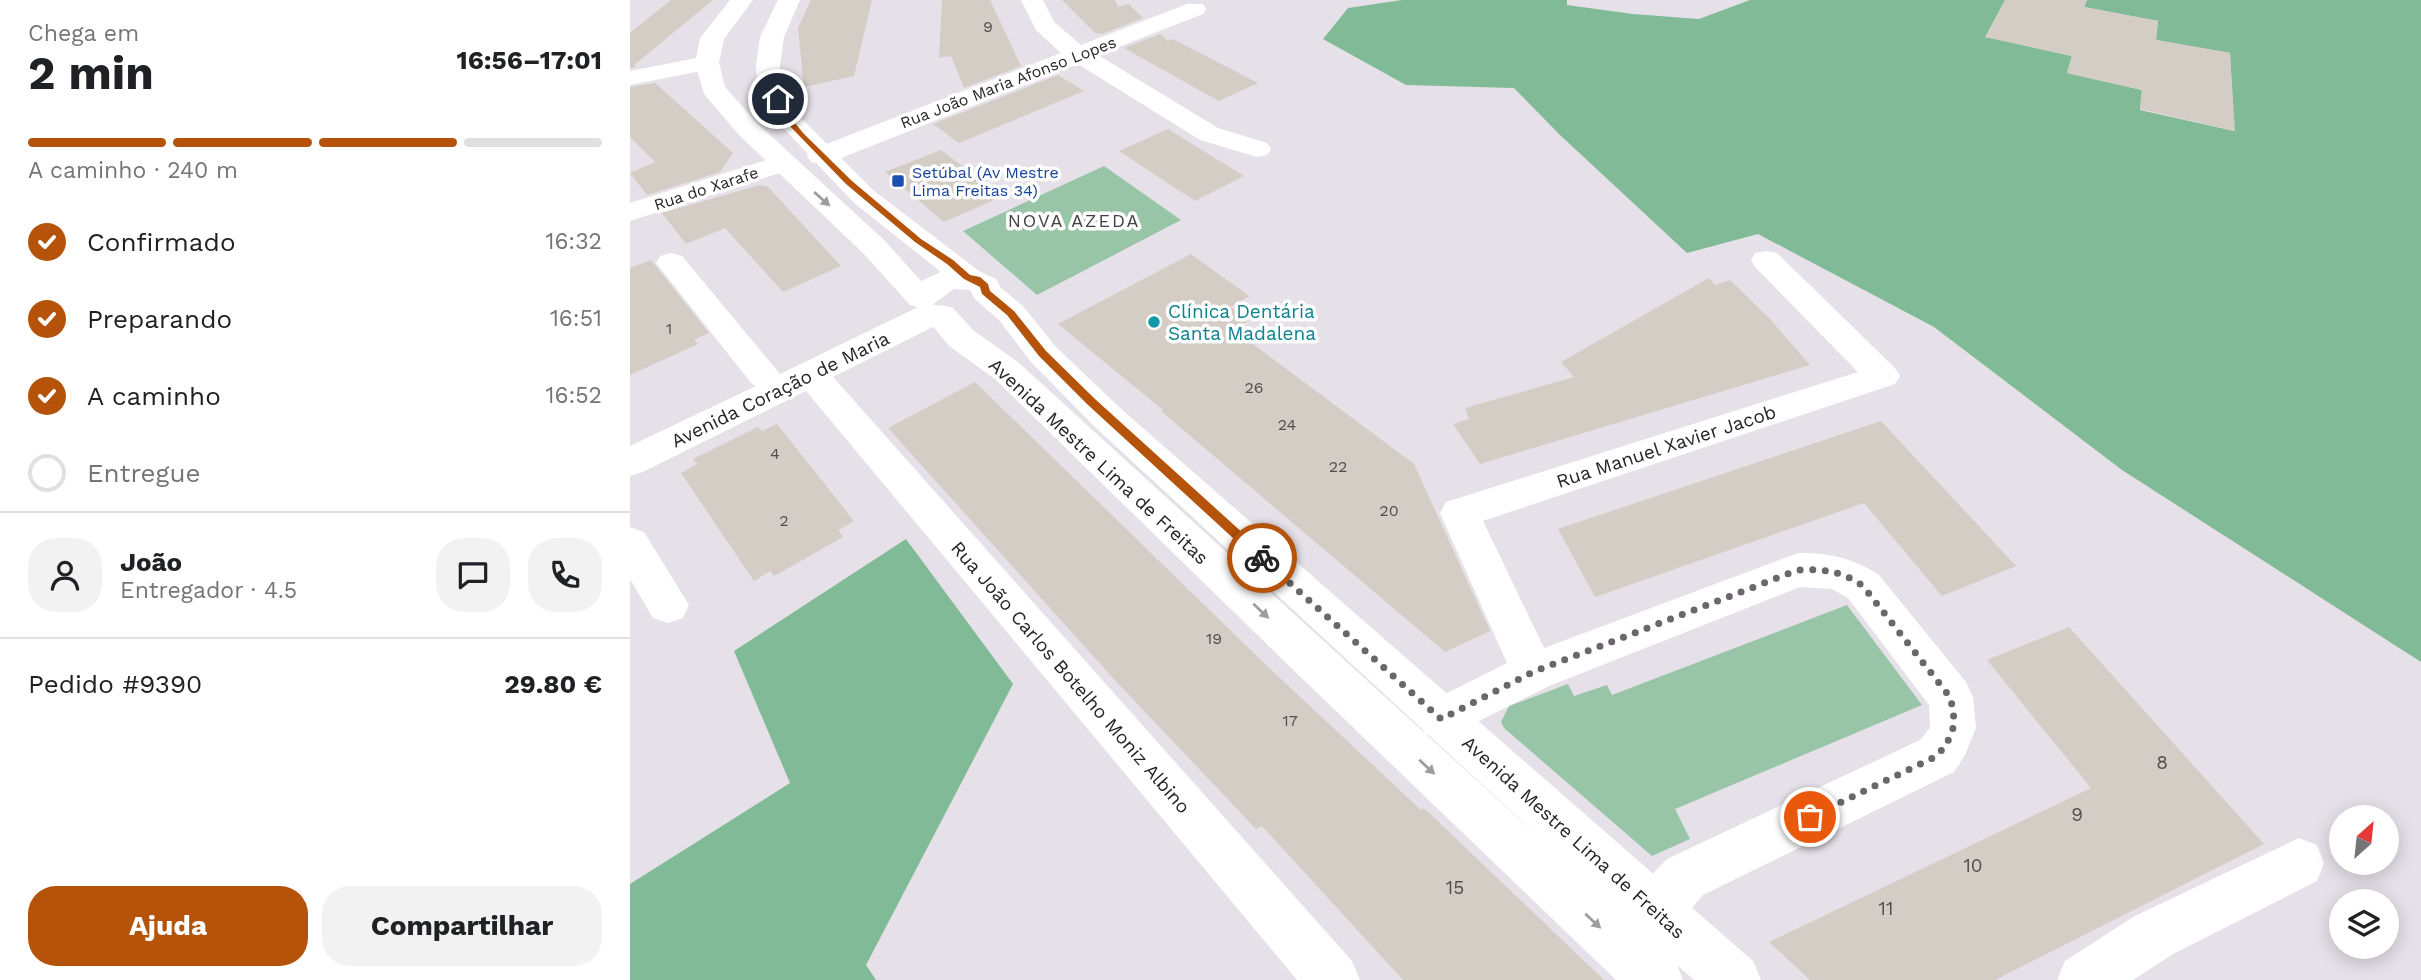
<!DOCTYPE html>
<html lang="pt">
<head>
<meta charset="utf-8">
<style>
  :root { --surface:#fff; --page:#f2f2f2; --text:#202124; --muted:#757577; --line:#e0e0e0; --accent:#b45309 }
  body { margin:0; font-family:"Work Sans",sans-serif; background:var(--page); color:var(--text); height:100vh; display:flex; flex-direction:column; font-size:26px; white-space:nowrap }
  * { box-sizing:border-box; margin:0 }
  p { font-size:23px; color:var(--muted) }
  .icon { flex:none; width:38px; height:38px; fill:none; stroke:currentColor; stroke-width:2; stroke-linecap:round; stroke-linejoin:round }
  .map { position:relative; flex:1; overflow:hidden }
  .drawer { display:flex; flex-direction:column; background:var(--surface); width:630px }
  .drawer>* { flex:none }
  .needle { width:46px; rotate:27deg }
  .buttons { position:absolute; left:1699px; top:805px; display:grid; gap:14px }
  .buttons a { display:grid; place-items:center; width:70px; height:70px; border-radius:50%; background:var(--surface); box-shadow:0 4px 18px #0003; font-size:35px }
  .pin { position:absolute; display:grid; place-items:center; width:60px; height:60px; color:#fff; margin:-30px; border:4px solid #fff; border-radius:50%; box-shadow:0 2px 7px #0007 }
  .courier { position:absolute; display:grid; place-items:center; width:70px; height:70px; margin:-35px; border:5px solid #b45309; border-radius:50%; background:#fff; color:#222; box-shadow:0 2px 9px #0007 }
  .head em { font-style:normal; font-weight:700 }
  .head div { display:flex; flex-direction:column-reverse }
  .head { display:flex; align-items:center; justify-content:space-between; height:119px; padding:0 28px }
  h1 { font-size:46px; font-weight:700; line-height:52px }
  .bar { display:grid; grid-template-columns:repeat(4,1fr); gap:10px 7px; align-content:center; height:84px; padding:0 28px }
  .bar i { height:9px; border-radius:5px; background:var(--line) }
  .bar .on { background:var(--accent) }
  .bar p { grid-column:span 4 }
  .line { display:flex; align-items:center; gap:18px; padding:0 28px; border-top:2px solid var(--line) }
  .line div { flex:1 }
  .round { display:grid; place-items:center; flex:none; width:74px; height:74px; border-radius:28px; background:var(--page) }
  ol { padding:0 28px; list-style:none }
  li { display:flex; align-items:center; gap:21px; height:77px }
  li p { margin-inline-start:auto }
  li .icon { padding:7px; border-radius:50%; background:var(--accent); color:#fff; stroke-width:4 }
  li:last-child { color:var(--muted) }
  li i { width:38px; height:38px; border:4px solid var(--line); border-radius:50% }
  .cta { display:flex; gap:14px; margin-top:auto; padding:14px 28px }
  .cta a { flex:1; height:80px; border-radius:28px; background:var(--accent); color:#fff; font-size:28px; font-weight:700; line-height:80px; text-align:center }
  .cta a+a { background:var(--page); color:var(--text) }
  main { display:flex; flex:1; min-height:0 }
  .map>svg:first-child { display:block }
</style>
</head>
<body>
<main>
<section class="drawer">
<div class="head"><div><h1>2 min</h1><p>Chega em</p></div><em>16:56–17:01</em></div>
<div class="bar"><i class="on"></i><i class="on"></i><i class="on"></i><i></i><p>A caminho · 240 m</p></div>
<ol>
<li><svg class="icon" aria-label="check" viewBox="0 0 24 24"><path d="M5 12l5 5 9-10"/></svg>Confirmado<p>16:32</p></li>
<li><svg class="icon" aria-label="check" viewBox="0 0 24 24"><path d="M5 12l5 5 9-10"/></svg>Preparando<p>16:51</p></li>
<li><svg class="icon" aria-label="check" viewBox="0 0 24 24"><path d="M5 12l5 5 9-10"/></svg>A caminho<p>16:52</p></li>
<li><i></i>Entregue</li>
</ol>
<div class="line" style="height:126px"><a class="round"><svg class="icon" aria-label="person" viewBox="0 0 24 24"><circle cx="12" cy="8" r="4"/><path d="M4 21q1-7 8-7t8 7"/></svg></a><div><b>João</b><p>Entregador · 4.5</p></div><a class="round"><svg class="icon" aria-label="chat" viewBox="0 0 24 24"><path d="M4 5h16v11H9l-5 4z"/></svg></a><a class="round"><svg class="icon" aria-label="phone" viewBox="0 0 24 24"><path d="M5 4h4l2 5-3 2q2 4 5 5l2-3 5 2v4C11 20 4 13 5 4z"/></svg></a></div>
<div class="line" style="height:91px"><div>Pedido #9390</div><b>29.80 €</b></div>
<div class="cta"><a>Ajuda</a><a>Compartilhar</a></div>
</section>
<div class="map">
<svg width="1791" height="980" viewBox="0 0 1791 980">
  <rect width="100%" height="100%" fill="#e6e0e8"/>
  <g fill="#98c5a7">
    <path d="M474 166 551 220 407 295 333 231Z"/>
    <path d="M1217 605 1292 705 1045 809 1060 839 1022 856 874 728 871 722 879 706 938 684 944 696 977 685 982 695Z"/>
  </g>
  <g fill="#80ba96">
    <path d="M772 0H937V5L1003 14 1069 19 1120 0H1375L1356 37 1442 56 1437 73 1512 90 1510 110 1604 131 1600 53 1526 40 1528 21 1454 7 1457 0H1791V662L1492 470 1304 327 1128 234 1057 253 930 135 884 88 776 85 693 39 718 8Z"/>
    <path d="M276 539 383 684 236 965 246 980H0V884L160 783 104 651Z"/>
  </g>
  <g fill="#d3cdc5">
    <path d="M41 0H83L4 65 6 67 0 68V33Z"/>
    <path d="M181 0H242L224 76 174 87 168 28Z"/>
    <path d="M312 0H360L391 66 334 88 321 56 309 58Z"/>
    <path d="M432 0H485L488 7 499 4 513 18 472 34 465 33Z"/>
    <path d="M1375 0H1457L1454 7 1528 21 1526 40 1600 53 1605 131 1510 109 1512 90 1437 73 1442 56 1355 37Z"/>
    <path d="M530 34 538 41 543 39 628 83 589 101 494 48Z"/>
    <path d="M428 75 454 91 329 143 303 124Z"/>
    <path d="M25 83 103 153 90 172 17 195 0 173 25 162 0 137V87Z"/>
    <path d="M538 129 614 176 565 201 489 151Z"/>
    <path d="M311 150 340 172 371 197 314 222 255 172Z"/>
    <path d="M130 185 138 187 211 266 153 292 95 228 56 244 32 213Z"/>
    <path d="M561 254 619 296 601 307 619 320 604 330 784 464 860 631 815 652 531 411 533 410 428 324Z"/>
    <path d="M21 260 79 333 64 340 68 344 0 375V268Z"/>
    <path d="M1079 278 1085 285 1100 280 1139 318 1180 365 850 464 823 424 839 419 835 408 944 377 931 362Z"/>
    <path d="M345 382 635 664 791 810 794 808 974 980H773L632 826 626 829 482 677 258 428Z"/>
    <path d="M1251 421 1386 566 1312 596 1234 503 965 597 928 529Z"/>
    <path d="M147 424 224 521 208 530 213 537 144 576 140 571 124 581 51 473 67 464 63 459 128 427 132 431Z"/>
    <path d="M1439 627 1634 844 1365 980H1180L1139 942 1461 788 1357 660Z"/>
  </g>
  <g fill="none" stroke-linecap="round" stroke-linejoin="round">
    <g fill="#fff" fill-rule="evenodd">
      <path d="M391 0H413L424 22 451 45 557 4H573L576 9 573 14 468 55 588 128 637 143 641 149 637 155 627 157 570 140 448 64 201 162 191 164 181 162 177 156 181 150 431 53 406 30Z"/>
      <path d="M77 56 86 58 89 63 86 68 0 85V71Z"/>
      <path d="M152 155 162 157 166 163 162 169 0 221V203Z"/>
      <path d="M1136 251 1147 253 1265 368 1270 376 1265 384 853 521 914 648 1168 553C1197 552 1223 558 1248 574L1336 682 1343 697 1346 728 1334 757 1324 772 1073 895 1044 929 1025 936 1006 929 999 910 1006 891 1037 859 1290 740 1300 728 1299 705 1218 598 1202 589 1170 587 919 686 811 740 795 734 788 719 795 704 877 663 810 513 816 502 1228 372 1125 267 1121 260 1125 253Z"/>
      <path d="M41 253 52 256 150 374 288 307 300 304 323 308 327 316 323 324 305 326 203 377 722 961 730 980H667L176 391 13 472 0 476V446L126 386 122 384 26 263 30 256Z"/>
      <path d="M0 527 14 532 59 605 53 618 38 623 23 618 0 579Z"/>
      <path d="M1669 838 1687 845 1694 863 1687 881 1543 954 1503 980H1427L1435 961 1505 916Z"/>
    </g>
    <path fill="#fff" fill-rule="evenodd" d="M100 0H123L94 39 89 63 95 87 127 123 255 241 291 281 311 272 223 202 143 117 127 81 126 66 130 37 148 0H170L154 37 150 66 151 81 167 114 243 190 349 271 366 279 371 288 393 306 425 346 490 408 1123 961 1131 980H1064L1047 965 1053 980H986L655 662 365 379 319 346 295 316 299 308 311 305 323 308 343 330 389 363 923 850 464 426 401 362 369 320 345 299 340 290 324 289 302 305 291 308 280 305 233 253 109 135 74 94 65 63 70 38Z"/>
  </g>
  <defs><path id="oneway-solid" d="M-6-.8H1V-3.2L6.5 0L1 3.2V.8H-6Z" transform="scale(1.75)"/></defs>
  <g fill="#9e9c9e">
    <use href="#oneway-solid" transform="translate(192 199) rotate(42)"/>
    <use href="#oneway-solid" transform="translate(631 611) rotate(43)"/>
    <use href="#oneway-solid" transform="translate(797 767) rotate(43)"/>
    <use href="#oneway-solid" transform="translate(963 921) rotate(43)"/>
  </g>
  <path fill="#b45309" d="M146 98H151L160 117 174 134 222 181 291 239 323 260 340 275 350 277 358 284 360 291 384 311 416 351 465 399 636 554V561H628L457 404 409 356 377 315 352 294 350 287 334 279 317 264 285 242 216 184 153 119Z"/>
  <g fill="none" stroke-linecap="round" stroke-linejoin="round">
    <path stroke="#6a666b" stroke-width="7" stroke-dasharray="0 12.6" d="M632 558 811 719 903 672 1168 570C1194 569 1212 571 1233 586L1320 697C1327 724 1325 734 1307 756L1180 817"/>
  </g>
  <rect fill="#1a4fb4" stroke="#fff" stroke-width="2.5" x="261" y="174" width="14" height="14" rx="3.5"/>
  <circle fill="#0f9aa8" stroke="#fff" stroke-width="2.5" cx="524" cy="322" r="7"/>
  <g text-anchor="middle" stroke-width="7" stroke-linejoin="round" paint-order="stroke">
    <g font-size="16" fill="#524e4e">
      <text x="358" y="32">9</text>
      <text x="39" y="334">1</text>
      <text x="624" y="393">26</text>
      <text x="657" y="430">24</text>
      <text x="145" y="459">4</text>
      <text x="708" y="472">22</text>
      <text x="759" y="516">20</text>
      <text x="154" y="526">2</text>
      <text x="584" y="644">19</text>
      <text x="660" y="726">17</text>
    </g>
    <g font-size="16" fill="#272427" stroke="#fff">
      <text transform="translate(378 82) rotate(-21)" y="6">Rua João Maria Afonso Lopes</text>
      <text transform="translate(76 188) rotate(-18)" y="6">Rua do Xarafe</text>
    </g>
    <g font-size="16" fill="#164399" stroke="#fff" text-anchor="start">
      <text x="282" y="178">Setúbal (Av Mestre<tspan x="282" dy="18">Lima Freitas 34)</tspan></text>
    </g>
    <g font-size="18" letter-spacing="2" fill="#443f45" stroke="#fff">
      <text x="444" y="227">NOVA AZEDA</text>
    </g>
    <g font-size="19" fill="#0d838f" stroke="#fff" text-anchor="start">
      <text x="538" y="318">Clínica Dentária<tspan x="538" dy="22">Santa Madalena</tspan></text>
    </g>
    <g font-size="19" fill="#272427" stroke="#fff">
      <text transform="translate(150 389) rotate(-26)" y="7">Avenida Coração de Maria</text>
      <text transform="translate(1036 446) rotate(-18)" y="7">Rua Manuel Xavier Jacob</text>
      <text transform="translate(469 461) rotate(43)" y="7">Avenida Mestre Lima de Freitas</text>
      <text transform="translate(441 677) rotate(49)" y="7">Rua João Carlos Botelho Moniz Albino</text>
      <text transform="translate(944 837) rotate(42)" y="7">Avenida Mestre Lima de Freitas</text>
    </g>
    <g font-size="19" fill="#524e4e">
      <text x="1532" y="769">8</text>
      <text x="1447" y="821">9</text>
      <text x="1343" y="872">10</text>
      <text x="825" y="894">15</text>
      <text x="1256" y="915">11</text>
    </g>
  </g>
</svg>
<div class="buttons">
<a><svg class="needle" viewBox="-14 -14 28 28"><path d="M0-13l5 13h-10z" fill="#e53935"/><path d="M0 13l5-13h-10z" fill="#757577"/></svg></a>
<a><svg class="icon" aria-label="layers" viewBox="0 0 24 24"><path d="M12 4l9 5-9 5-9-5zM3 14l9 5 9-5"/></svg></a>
</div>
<div class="pin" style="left:1180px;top:817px;background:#ea580c"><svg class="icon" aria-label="bag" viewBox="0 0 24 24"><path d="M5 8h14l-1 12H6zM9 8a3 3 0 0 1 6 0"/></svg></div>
<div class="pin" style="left:148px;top:99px;background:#1f2937"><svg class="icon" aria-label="home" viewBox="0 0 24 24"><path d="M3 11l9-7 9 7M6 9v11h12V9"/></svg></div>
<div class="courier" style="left:632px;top:558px"><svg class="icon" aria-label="bike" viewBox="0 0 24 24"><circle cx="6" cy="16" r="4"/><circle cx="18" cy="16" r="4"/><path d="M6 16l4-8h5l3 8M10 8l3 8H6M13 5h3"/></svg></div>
</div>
</main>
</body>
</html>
